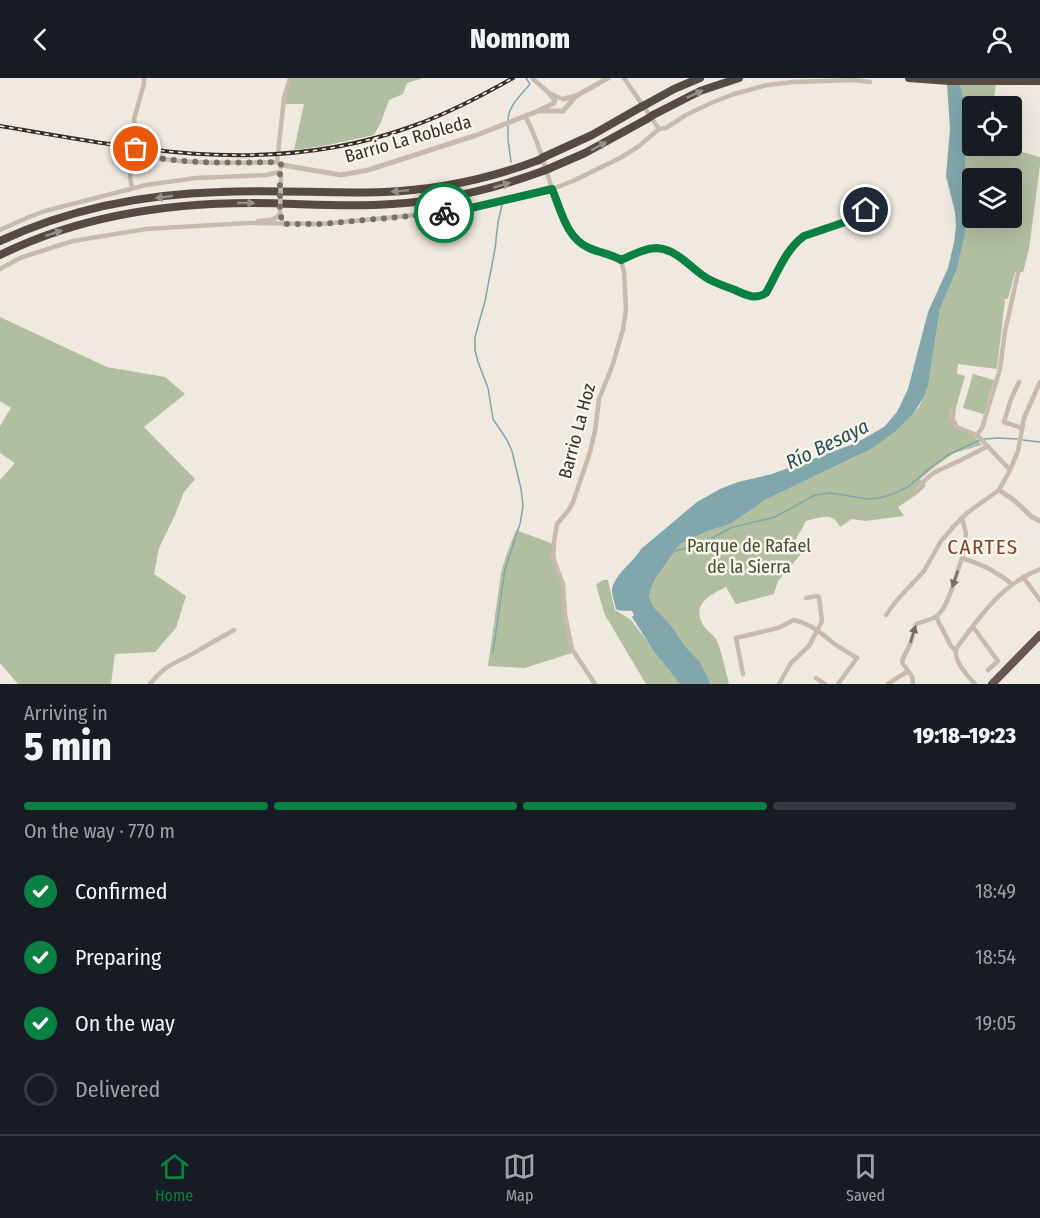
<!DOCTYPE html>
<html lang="en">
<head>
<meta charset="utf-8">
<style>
  :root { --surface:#171b24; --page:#242831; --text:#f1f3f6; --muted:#9ea1a6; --line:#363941; --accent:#0b8043 }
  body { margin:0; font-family:"Fira Sans Condensed",sans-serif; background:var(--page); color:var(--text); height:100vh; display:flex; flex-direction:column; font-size:22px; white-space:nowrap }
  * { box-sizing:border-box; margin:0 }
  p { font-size:20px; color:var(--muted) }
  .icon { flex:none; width:33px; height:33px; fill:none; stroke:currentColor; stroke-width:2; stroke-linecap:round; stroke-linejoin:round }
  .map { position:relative; height:606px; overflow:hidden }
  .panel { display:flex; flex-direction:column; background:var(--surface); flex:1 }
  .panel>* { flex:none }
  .controls { position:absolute; left:962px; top:18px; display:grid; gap:12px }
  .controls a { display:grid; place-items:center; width:60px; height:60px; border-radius:6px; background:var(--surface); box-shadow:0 6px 24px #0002; font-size:30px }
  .pin { position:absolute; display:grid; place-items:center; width:51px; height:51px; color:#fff; margin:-26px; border:3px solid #fff; border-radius:50%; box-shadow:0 2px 6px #0007 }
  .courier { position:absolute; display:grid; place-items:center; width:60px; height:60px; margin:-30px; border:4px solid #0b8043; border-radius:50%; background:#fff; color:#222; box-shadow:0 2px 8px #0007 }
  .head em { font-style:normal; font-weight:800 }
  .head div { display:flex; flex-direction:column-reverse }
  .head { display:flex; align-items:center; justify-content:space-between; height:102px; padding:0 24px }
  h1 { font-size:39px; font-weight:800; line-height:45px }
  .bar { display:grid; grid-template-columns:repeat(4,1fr); gap:9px 6px; align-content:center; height:72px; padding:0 24px }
  .bar i { height:8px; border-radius:4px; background:var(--line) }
  .bar .active { background:var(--accent) }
  .bar p { grid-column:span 4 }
  ol { padding:0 24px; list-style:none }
  li { display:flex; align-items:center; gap:18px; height:66px }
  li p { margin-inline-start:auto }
  li .icon { padding:6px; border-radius:50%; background:var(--accent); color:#fff; stroke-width:4 }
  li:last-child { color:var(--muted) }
  li i { width:33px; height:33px; border:3px solid var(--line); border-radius:50% }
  header { display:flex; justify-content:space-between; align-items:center; height:78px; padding:0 24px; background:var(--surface); font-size:27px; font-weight:800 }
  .tabs { display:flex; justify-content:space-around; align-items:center; height:84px; border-top:2px solid var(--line); background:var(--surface); font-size:16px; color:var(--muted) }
  .tabs a { display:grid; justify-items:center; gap:3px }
  .tabs .active { color:var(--accent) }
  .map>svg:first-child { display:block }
</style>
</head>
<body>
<header><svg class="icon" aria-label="back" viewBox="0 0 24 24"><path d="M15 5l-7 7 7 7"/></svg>Nomnom<svg class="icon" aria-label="person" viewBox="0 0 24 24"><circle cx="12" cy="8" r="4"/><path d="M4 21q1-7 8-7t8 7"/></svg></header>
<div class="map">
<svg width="1040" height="606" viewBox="0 0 1040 606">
  <rect width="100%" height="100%" fill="#f0e9df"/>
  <g fill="#b2bea0" fill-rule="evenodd">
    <path d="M290 0H423L407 5 403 16 389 22 381 44 374 57 323 68 294 72 304 26H285Z"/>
    <path d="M996 5 993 28H972V68H1011V34L1016 39 1018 48 1022 49 1015 72 1040 79V87L1029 171 1023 194H1015L1008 221H1003L1005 222 997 291 958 286 957 296 965 298 956 330 954 349 973 357 982 367 954 375 936 388 920 401 926 408 916 417 898 429 904 438 865 443 852 441 840 449C832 433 820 440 806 443L795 463 801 476 778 503 774 516 736 526 726 509C711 517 691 525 703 547 706 552 713 556 716 561 721 571 726 594 729 606H710L708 599 700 584 685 568 670 546 653 530 649 519 651 511 655 501 680 466 708 453 730 446 757 428 763 423 857 378 883 362 895 354 919 329 924 319 928 308 940 231 957 191 965 156 967 123 965 85 966 48 965 26 960 7ZM972 100H1011V140H972Z"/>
    <path d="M0 239 107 289 165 299 185 316 144 349 195 401 184 414 175 437 159 470 154 496 186 518 176 550 155 574 115 576 111 606H18L0 585V402L15 385 0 375V348L11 330 0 323Z"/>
    <path d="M973 296 994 302 984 336 963 330Z"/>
    <path d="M516 452 553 466 562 511 569 567 572 575 525 590 488 588 501 495 506 478Z"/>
    <path d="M603 502H608L615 532 631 542 680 606H646L605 537 596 507Z"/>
  </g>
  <path fill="#81a6ab" d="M947 6 960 7 965 26 966 48 965 85 967 123 965 156 957 191 940 231 928 308 924 319 913 336 895 354 869 372 763 423 757 428 730 446 708 453 680 466 655 501 651 511 649 519 654 530 670 546 685 568 700 584 708 599 710 606H680L653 572 632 539 634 537 632 533C626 532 621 534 616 531 615 525 612 518 612 512 614 496 634 484 641 471L697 424 720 411 738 404 772 396 856 365 884 349 897 334 908 311 928 234 948 190 954 165 956 148 955 134 946 98 950 51Z"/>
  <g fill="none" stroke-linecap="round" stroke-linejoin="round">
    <g stroke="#81a6ab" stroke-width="1.5">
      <path d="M508 42C508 28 521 17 530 6L526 0"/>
      <path d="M508 47V61L511 84"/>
      <path d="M984 361 999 360 1018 361"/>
      <path d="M1023 362 1040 364"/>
      <path d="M676 473 704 465 730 450 775 439 815 417 831 415 867 421 879 420 893 416 908 409 931 389 948 377 980 362"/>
      <path d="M493 574 505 491 520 446 523 428 521 411 512 373 507 362 493 341 488 310 478 284 475 272V259L485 223 495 171 498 144 502 127"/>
    </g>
    <g stroke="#c8baac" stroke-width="4.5">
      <path d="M532 0 548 14 555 23"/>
      <path d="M624 0 659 51"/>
      <path d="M549 15 560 20"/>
      <path d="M525 38C531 49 536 61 540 73 548 95 561 149 578 163 591 173 608 175 621 182L624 194 626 232 623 251 613 286 599 321 595 353 590 374 573 424 568 433 557 446 554 464 553 480 563 506 565 537 572 571 595 606"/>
      <path d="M136 76C182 87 230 85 277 84L282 87 281 89"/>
      <path d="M277 84 284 20 290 0"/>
      <path d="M132 110 130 99 138 63 134 41 144 6V0"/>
      <path d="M258 143C266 142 277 143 280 135L283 146"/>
      <path d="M0 152 29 139 45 133 146 107 196 100 266 97 280 94"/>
      <path d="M621 182C632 177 645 170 657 170 676 171 690 189 705 199 714 205 725 208 735 212 746 217 755 222 766 215 777 196 785 172 804 158L854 141 865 132 881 114"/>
      <path d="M0 191 20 180 73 163 146 151 248 145 321 146 458 133 552 111 573 103 622 79 639 68 659 51 666 50 686 37 711 25 734 16 767 7 794 4 854 2 870 4"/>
      <path d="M1019 304 1011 321 1004 344 1022 350"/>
      <path d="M951 332V338L957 349 977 357 1010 392"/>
      <path d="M977 357 982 350 1000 291 1005 253 1018 195"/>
      <path d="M914 414 926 401 935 394 961 382 988 368"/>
      <path d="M962 480 966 455 962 440"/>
      <path d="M1023 499 1040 522"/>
      <path d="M886 537 897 522 924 493 941 463 954 448 967 435 999 412 1010 392 1018 373 1024 340 1040 304"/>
      <path d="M936 539 951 568 956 573"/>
      <path d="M973 549 998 583 988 592"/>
      <path d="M743 596 736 560 778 550 794 542C810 546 820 554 832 564 840 570 849 575 857 580L838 606"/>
      <path d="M816 600 825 606"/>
      <path d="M150 606C165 587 172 587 192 576 206 568 220 560 234 552"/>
      <path d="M779 606 791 585 809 568 822 543 819 519 817 518 806 520"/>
      <path d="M888 606 908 593"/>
      <path d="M913 606 912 598 903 586 902 583 911 564 916 546C923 543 933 542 938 537 949 527 957 494 962 480 983 487 994 492 1012 506"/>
      <path d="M975 606C967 597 954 584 956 571 979 539 1002 506 1040 491"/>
    </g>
    <g stroke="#c8baac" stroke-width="5">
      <path d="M563 21 576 18 608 0"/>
      <path d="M540 33H563L576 18"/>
      <path d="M282 87 341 97 368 92 477 57 538 33 554 25"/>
      <path d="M999 412 1015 423 1032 439 1040 443"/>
    </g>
    <path stroke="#665850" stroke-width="8" d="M992 606 1040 557"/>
    <g stroke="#564a42" stroke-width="8">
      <path d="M909 0 949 3H1040"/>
      <path d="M645 27 674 11 700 0"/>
      <path d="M653 37 700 13 739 0"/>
      <path d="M544 79 592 57 641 29"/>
      <path d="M548 91 585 75 647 41"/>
      <path d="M0 163C69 131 145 116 220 114 275 111 329 116 384 114 437 112 489 101 539 82"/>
      <path d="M0 177C77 139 166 125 252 125 298 125 346 130 392 126 444 123 494 111 543 93"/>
    </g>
    <defs>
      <path id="rail" d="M0 48C140 72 272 99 410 49 447 36 479 19 513 0"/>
    </defs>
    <use href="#rail" stroke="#362f2a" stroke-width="4"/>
    <use href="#rail" stroke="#f8f3eb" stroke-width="1.5" stroke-dasharray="4.5" stroke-linecap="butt"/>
    <path stroke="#c8baac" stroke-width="4.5" d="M280 135 281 98"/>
    <g stroke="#564a42" stroke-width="8">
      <path d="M641 29 645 27"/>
      <path d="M647 41 653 37"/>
      <path d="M539 82 544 79"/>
      <path d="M543 93 548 91"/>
    </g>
  </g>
  <defs><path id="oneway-solid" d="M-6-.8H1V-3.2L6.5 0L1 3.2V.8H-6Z" transform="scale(1.5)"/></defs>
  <g fill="#978e86">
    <use href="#oneway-solid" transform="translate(695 16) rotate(-24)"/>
    <use href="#oneway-solid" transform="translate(599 68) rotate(-28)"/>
    <use href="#oneway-solid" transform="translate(502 107) rotate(-16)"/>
    <use href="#oneway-solid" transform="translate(400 113) rotate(175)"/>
    <use href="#oneway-solid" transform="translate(164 119) rotate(172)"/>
    <use href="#oneway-solid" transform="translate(246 125)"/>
    <use href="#oneway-solid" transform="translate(54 155) rotate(-18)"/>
  </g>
  <g fill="#786e64">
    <use href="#oneway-solid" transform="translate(955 501) rotate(109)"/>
    <use href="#oneway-solid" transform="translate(913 556) rotate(-73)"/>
  </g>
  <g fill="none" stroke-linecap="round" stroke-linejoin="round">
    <path stroke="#777069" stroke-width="6" stroke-dasharray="0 10.8" d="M136 71V76C182 86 229 85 277 84L282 87 280 94V135L283 146H321L444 135"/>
    <path stroke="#0b8043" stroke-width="8" d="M444 135 458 133 552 111C561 132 566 160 589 170 600 175 611 176 621 182 632 177 645 170 657 170 676 171 690 189 705 199 714 205 725 208 735 212 746 217 755 222 766 215 777 196 785 172 804 158L854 141 866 132"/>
  </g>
  <g text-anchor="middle" stroke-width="5" stroke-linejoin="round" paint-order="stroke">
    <g font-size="18" fill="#362f2a" stroke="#f8f3eb">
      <text transform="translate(408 61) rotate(-16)" y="6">Barrio La Robleda</text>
      <text transform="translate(577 353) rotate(-75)" y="6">Barrio La Hoz</text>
    </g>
    <g font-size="18" fill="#445230" stroke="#f8f3eb">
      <text x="749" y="474">Parque de Rafael<tspan x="749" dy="21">de la Sierra</tspan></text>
    </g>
    <g font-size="20" font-style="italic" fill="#244e54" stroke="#f8f3eb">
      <text transform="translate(827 366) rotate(-26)" y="7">Río Besaya</text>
    </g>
    <g font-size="21" letter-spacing="1.5" fill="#7d442b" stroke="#f8f3eb">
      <text x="983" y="476">CARTES</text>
    </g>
  </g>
</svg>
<div class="controls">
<a><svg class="icon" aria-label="locate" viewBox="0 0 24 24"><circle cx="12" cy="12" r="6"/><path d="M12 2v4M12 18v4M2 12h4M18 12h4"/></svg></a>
<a><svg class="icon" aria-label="layers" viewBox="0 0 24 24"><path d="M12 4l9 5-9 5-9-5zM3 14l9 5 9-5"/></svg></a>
</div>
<div class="pin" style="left:136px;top:71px;background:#ea580c"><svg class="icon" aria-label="bag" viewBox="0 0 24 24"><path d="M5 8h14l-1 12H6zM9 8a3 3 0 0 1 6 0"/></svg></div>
<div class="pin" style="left:866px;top:132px;background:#1f2937"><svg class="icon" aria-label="home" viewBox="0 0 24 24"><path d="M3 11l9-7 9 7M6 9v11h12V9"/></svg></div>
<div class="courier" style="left:444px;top:135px"><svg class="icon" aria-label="bike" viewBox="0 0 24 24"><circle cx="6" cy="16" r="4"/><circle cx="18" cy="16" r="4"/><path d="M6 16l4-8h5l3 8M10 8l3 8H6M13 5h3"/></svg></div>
</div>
<section class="panel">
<div class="head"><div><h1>5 min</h1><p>Arriving in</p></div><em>19:18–19:23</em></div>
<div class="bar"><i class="active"></i><i class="active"></i><i class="active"></i><i></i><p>On the way · 770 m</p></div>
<ol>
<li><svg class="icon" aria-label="check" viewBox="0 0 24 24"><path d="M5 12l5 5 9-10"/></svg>Confirmed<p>18:49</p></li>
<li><svg class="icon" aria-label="check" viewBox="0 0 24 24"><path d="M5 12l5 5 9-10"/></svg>Preparing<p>18:54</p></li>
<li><svg class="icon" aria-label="check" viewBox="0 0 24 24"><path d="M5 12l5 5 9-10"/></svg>On the way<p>19:05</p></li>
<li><i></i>Delivered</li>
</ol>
</section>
<nav class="tabs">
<a class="active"><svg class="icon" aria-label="home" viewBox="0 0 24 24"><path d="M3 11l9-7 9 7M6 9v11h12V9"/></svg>Home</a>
<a><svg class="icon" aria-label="map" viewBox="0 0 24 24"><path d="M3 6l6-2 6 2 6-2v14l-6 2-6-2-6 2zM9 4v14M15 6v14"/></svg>Map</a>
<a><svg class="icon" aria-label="saved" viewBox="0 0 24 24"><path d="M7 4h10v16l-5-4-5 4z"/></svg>Saved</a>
</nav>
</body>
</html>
